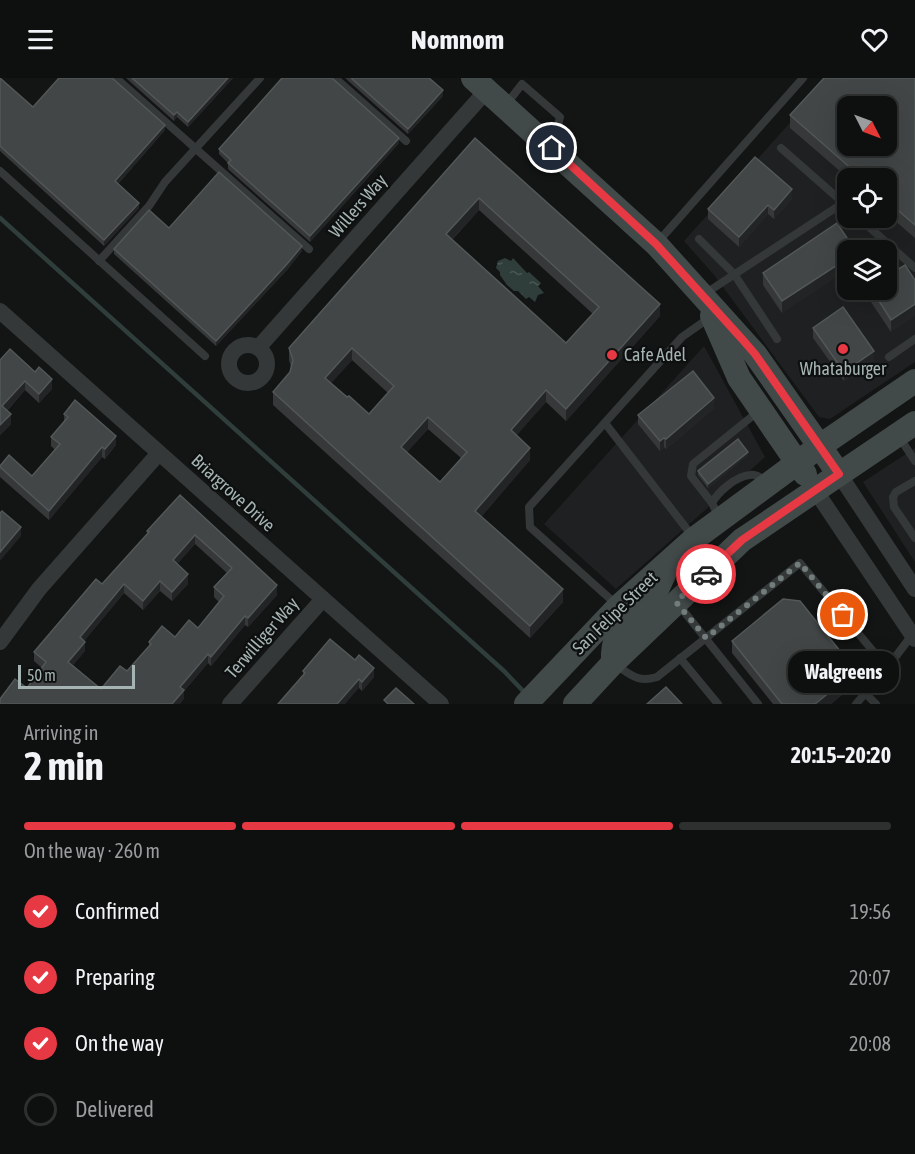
<!DOCTYPE html>
<html lang="en">
<head>
<meta charset="utf-8">
<style>
  :root { --surface:#0e0f0f; --page:#171818; --text:#f1f3f6; --muted:#9b9c9e; --line:#2e2f2f; --accent:#e63944 }
  body { margin:0; font-family:"Asap Condensed",sans-serif; background:var(--page); color:var(--text); height:100vh; display:flex; flex-direction:column; font-size:22px; white-space:nowrap }
  * { box-sizing:border-box; margin:0 }
  p { font-size:20px; color:var(--muted) }
  .icon { flex:none; width:33px; height:33px; fill:none; stroke:currentColor; stroke-width:2; stroke-linecap:round; stroke-linejoin:round }
  .map { position:relative; height:626px; overflow:hidden }
  .drawer { display:flex; flex-direction:column; background:var(--surface); flex:1 }
  .drawer>* { flex:none }
  .needle { width:39px; rotate:132deg }
  .fabs { position:absolute; left:837px; top:18px; display:grid; gap:12px }
  .fabs a { display:grid; place-items:center; width:60px; height:60px; border-radius:12px; background:var(--surface); box-shadow:0 6px 24px #0002,0 0 0 2px var(--line); font-size:30px }
  .scale { position:absolute; left:18px; bottom:15px; width:117px; box-sizing:border-box; padding-left:6px; border:3px solid #a5b4b3; border-top:0; font-size:16px; line-height:21px; white-space:nowrap; color:#a5b4b3; -webkit-text-stroke:4px #0e0f0f; paint-order:stroke }
  .pin { position:absolute; display:grid; place-items:center; width:51px; height:51px; color:#fff; margin:-26px; border:3px solid #fff; border-radius:50%; box-shadow:0 2px 6px #0007 }
  .courier { position:absolute; display:grid; place-items:center; width:60px; height:60px; margin:-30px; border:4px solid #e63944; border-radius:50%; background:#fff; color:#222; box-shadow:0 2px 8px #0007 }
  .bubble { position:absolute; height:42px; border-radius:18px; background:var(--surface); box-shadow:0 6px 24px #0002,0 0 0 2px var(--line); font-size:20px; font-weight:700; line-height:42px; text-align:center }
  .overview em { font-style:normal; font-weight:700 }
  .overview div { display:flex; flex-direction:column-reverse }
  .overview { display:flex; align-items:center; justify-content:space-between; height:102px; padding:0 24px }
  h1 { font-size:39px; font-weight:700; line-height:45px }
  .bar { display:grid; grid-template-columns:repeat(4,1fr); gap:9px 6px; align-content:center; height:72px; padding:0 24px }
  .bar i { height:8px; border-radius:4px; background:var(--line) }
  .bar .on { background:var(--accent) }
  .bar p { grid-column:span 4 }
  ol { padding:0 24px; list-style:none }
  li { display:flex; align-items:center; gap:18px; height:66px }
  li p { margin-inline-start:auto }
  li .icon { padding:6px; border-radius:50%; background:var(--accent); color:#fff; stroke-width:4 }
  li:last-child { color:var(--muted) }
  li i { width:33px; height:33px; border:3px solid var(--line); border-radius:50% }
  header { display:flex; justify-content:space-between; align-items:center; height:78px; padding:0 24px; background:var(--surface); font-size:27px; font-weight:700 }
  .map>svg:first-child { display:block }
</style>
</head>
<body>
<header><svg class="icon" aria-label="menu" viewBox="0 0 24 24"><path d="M4 6h16M4 12h16M4 18h16"/></svg>Nomnom<svg class="icon" aria-label="heart" viewBox="0 0 24 24"><path d="M12 20l-8-8c-3-5 5-10 8-4 3-6 11-1 8 4z"/></svg></header>
<div class="map">
<svg width="915" height="626" viewBox="0 0 915 626">
  <defs>
    <pattern id="water-ripples" width="26" height="14" patternUnits="userSpaceOnUse" patternTransform="scale(1.5)"><rect width="26" height="14" fill="#2f3e3a"/><path d="M2 4q2-2 4 0t4 0M15 11q2-2 4 0t4 0" fill="none" stroke="#4a5854"/></pattern>
  </defs>
  <rect width="100%" height="100%" fill="#131414"/>
  <g fill="#1f2021" fill-rule="evenodd">
    <path d="M830 0H915V284L830 341 819 339 714 197 684 163ZM848 28H886V68H848ZM848 100H886V140H848ZM848 172H886V212H848Z"/>
    <path d="M704 268 765 379 616 511 544 446Z"/>
    <path d="M915 370V484L863 404Z"/>
  </g>
  <path fill="url(#water-ripples)" d="M505 180 511 183 513 180 527 195 529 194 541 205 538 208 544 215 538 217 535 224 529 219 526 221 518 213H514L507 207 500 197V194L496 190 498 183Z"/>
  <g fill="none" stroke-linecap="round" stroke-linejoin="round">
    <path stroke="#2f3e3a" stroke-width="4.5" d="M0 140 504 593 525 615"/>
    <g stroke="#343839" stroke-width="8">
      <path d="M116 0 309 171"/>
      <path d="M335 0 406 63"/>
      <path d="M505 28 522 6 560 39 553 67"/>
      <path d="M781 70 848 129"/>
      <path d="M0 93 205 278"/>
      <path d="M859 140 915 190"/>
      <path d="M699 161 734 196 777 261"/>
      <path d="M657 165 803 0"/>
      <path d="M99 183 149 128 165 104 260 0"/>
      <path d="M703 217 843 125"/>
      <path d="M889 279 915 261"/>
      <path d="M605 345 693 459"/>
      <path d="M898 357 915 383"/>
      <path d="M915 403 896 414 893 419 894 429 915 460"/>
      <path d="M712 425 691 398 693 386 760 332"/>
      <path d="M720 441 712 425C718 414 736 398 750 397 756 396 762 400 767 404"/>
      <path d="M678 526 758 626"/>
      <path d="M617 527 530 449 529 429 682 259 709 240"/>
      <path d="M680 580 718 626"/>
      <path d="M616 587C631 597 638 605 657 599L800 485 887 590"/>
      <path d="M865 615 876 626"/>
      <path d="M856 626 887 590 912 557"/>
    </g>
    <g stroke="#343839" stroke-width="16">
      <path d="M0 233 441 626"/>
      <circle cx="248" cy="286" r="19"/>
      <path d="M258 270 487 12"/>
      <path d="M839 396 915 511"/>
      <path d="M815 412 915 561"/>
      <path d="M0 564 39 511 159 375"/>
      <path d="M230 626 323 521"/>
    </g>
    <g stroke="#424949" stroke-width="24">
      <path d="M473 0 656 166 755 276 839 396"/>
      <path d="M712 238 739 300 805 396"/>
      <path d="M613 585C611 550 627 550 647 527 655 518 660 505 665 494"/>
      <path d="M526 626 618 529 694 461 820 368 915 303"/>
      <path d="M575 626 613 585 742 462 915 345"/>
    </g>
  </g>
  <g fill="#363839" fill-rule="evenodd">
    <path d="M0 0 33 29 165 52 118 106 139 130 104 168 0 73Z"/>
    <path d="M126 0H233L188 49 177 39 174 43Z"/>
    <path d="M345 0H429L443 18 408 56Z"/>
    <path d="M915 0V160L886 135V100H848L790 50V37Z"/>
    <path d="M475 60 660 238 566 343 546 324 516 357 530 382 481 439 563 524 530 560 273 327V314L290 294 291 289 289 282V270ZM479 132 593 236 566 265 452 162ZM352 282 388 315 369 336 331 305ZM428 351 461 380 440 404 407 374Z"/>
    <path d="M399 65 310 164 228 91V85L219 76V71Z"/>
    <path d="M792 121 774 141 768 136 739 169 708 141V131Z"/>
    <path d="M169 150 302 173 287 192 216 268 114 176V171Z"/>
    <path d="M855 172 782 235 763 207V195Z"/>
    <path d="M905 187 891 254 863 212H886L890 196Z"/>
    <path d="M813 250 874 282 844 303 813 260Z"/>
    <path d="M0 282 52 311 39 325 25 312 7 333 11 346 0 357Z"/>
    <path d="M714 330 666 371 664 369 660 373 638 346V337Z"/>
    <path d="M64 336 116 367 105 381 102 379 49 442 0 399V388L32 398 55 372 51 368V359L64 344Z"/>
    <path d="M748 377 708 410 698 397V393Z"/>
    <path d="M180 417 277 517 248 549 245 547 211 588 208 585 184 613V621L27 610 42 590 34 583V574L102 506 147 457V453ZM195 466 227 495 214 509V519L219 524 198 550 175 559 149 564V568L127 593 101 611 73 587 85 573 84 563 124 515 143 532 160 513 172 523 188 506 177 486Z"/>
    <path d="M732 563 856 605 831 626H773L732 575Z"/>
    <path d="M303 593 374 599 362 613 359 610 303 598Z"/>
  </g>
  <g fill="#232425">
    <path d="M228 0H233L188 49V44Z"/>
    <path d="M443 12V18L408 56V51Z"/>
    <path d="M177 34V39L174 43V37Z"/>
    <path d="M165 47V52L115 109V103Z"/>
    <path d="M399 60V65L310 164V158Z"/>
    <path d="M792 111V121L774 141V132Z"/>
    <path d="M479 120V132L446 168V156Z"/>
    <path d="M139 125V130L104 168V162Z"/>
    <path d="M768 127V136L739 169V159Z"/>
    <path d="M302 168V173L287 192 216 268V263Z"/>
    <path d="M848 180V192L782 235V223Z"/>
    <path d="M660 226V238L566 343V331Z"/>
    <path d="M915 226V238L891 254V242Z"/>
    <path d="M352 270V282L325 312V300Z"/>
    <path d="M874 273V282L844 303V294Z"/>
    <path d="M52 301V311L39 325V316Z"/>
    <path d="M25 303V312L2 338V328Z"/>
    <path d="M546 312V324L511 364V352Z"/>
    <path d="M714 320V330L666 371V361Z"/>
    <path d="M11 336V346L0 357V347Z"/>
    <path d="M428 339V351L401 381V369Z"/>
    <path d="M116 358V367L105 381V371Z"/>
    <path d="M664 360V369L660 373V363Z"/>
    <path d="M102 369V379L49 442V433Z"/>
    <path d="M530 370V382L475 446V433Z"/>
    <path d="M748 374V377L708 410V406Z"/>
    <path d="M21 449V458L0 483V474Z"/>
    <path d="M195 457V466L173 491V482Z"/>
    <path d="M188 496V506L172 523V514Z"/>
    <path d="M160 503V513L143 532V523Z"/>
    <path d="M124 506V515L80 568V559Z"/>
    <path d="M277 507V517L248 549V540Z"/>
    <path d="M563 511V524L530 560V548Z"/>
    <path d="M245 538V547L211 588V579Z"/>
    <path d="M85 564V573L68 593V584Z"/>
    <path d="M208 576V585L184 613V621L180 626H172L180 609Z"/>
    <path d="M374 590V599L362 613V604Z"/>
    <path d="M856 593V605L831 626H815Z"/>
    <path d="M359 601V610L345 626H337Z"/>
  </g>
  <g fill="#424646" stroke="#525757" stroke-width="1.5" fill-rule="evenodd">
    <path d="M0 0 33 29 59 0H112L165 47 115 103 139 125 104 162 0 68Z"/>
    <path d="M132 0H228L188 44 177 34 174 37Z"/>
    <path d="M282 0H332L399 60 310 158 228 85 231 82 219 71Z"/>
    <path d="M351 0H429L443 12 408 51Z"/>
    <path d="M824 0H915V147L886 122V100H862L790 37ZM848 28H886V68H848Z"/>
    <path d="M475 60 660 226 566 331 546 312 511 352 530 370 475 433 563 511 530 548 273 314 290 294 293 282 289 270ZM479 120 599 229 566 265 446 156ZM352 270 394 308 369 336 349 318 347 319 325 300ZM428 339 467 374 440 404 401 369Z"/>
    <path d="M755 79 792 111 774 132 768 127 739 159 708 131Z"/>
    <path d="M219 94 302 168 287 186 216 263 114 171 149 132 169 150Z"/>
    <path d="M837 145 855 172H848V180L782 223 763 195Z"/>
    <path d="M905 187 915 202V226L891 242 872 212H886V193L890 196Z"/>
    <path d="M843 229 874 273 844 294 813 250Z"/>
    <path d="M10 271 35 294 39 289 52 301 39 316 25 303 2 328 11 336 0 347V282Z"/>
    <path d="M693 293 714 320 666 361 664 360 660 363 638 337Z"/>
    <path d="M75 322 116 358 105 371 102 369 49 433 0 389V388L9 377 32 398 60 366 51 359 68 339 64 336Z"/>
    <path d="M738 361 748 374 708 406 698 393Z"/>
    <path d="M180 417 277 507 248 540 245 538 211 579 208 576 180 609 184 612 172 626H0V621L15 601 27 610 46 584 34 574 96 501 102 506 149 454 147 453ZM195 457 232 490 214 509 224 518 198 550 189 542 175 559 162 548 149 564 151 566 127 593 120 588 101 611 68 584 85 564 80 559 124 506 143 523 160 503 172 514 188 496 173 482Z"/>
    <path d="M2 433 21 449 0 474V435Z"/>
    <path d="M783 521 800 523 856 593 815 626H782L732 563Z"/>
    <path d="M330 561 355 582 359 577 374 590 362 604 359 601 337 626H278L305 595 303 593Z"/>
    <path d="M666 609 682 626H647Z"/>
    <path d="M396 610 414 626H388L384 622Z"/>
  </g>
  <g fill="none" stroke-linecap="round" stroke-linejoin="round">
    <path stroke="#727c7b" stroke-width="6" stroke-dasharray="0 10.8" d="M706 496 676 524 706 560 800 485 843 537"/>
    <path stroke="#e63944" stroke-width="8" d="M552 70 656 166 742 261 755 276 839 396 742 462 706 496"/>
  </g>
  <g fill="#e63944" stroke="#0e0f0f" stroke-width="2">
    <circle cx="843" cy="271" r="6"/>
    <circle cx="612" cy="277" r="6"/>
  </g>
  <g text-anchor="middle" stroke-width="4.5" stroke-linejoin="round" paint-order="stroke">
    <g font-size="18" fill="#a5b4b3" stroke="#0e0f0f">
      <text transform="translate(358 128) rotate(-49)" y="6">Willers Way</text>
      <text transform="translate(233 415) rotate(42)" y="6">Briargrove Drive</text>
      <text transform="translate(615 535) rotate(-44)" y="6">San Felipe Street</text>
      <text transform="translate(262 560) rotate(-49)" y="6">Terwilliger Way</text>
    </g>
    <g font-size="18" fill="#a5b4b3" stroke="#0e0f0f" text-anchor="start">
      <text x="624" y="283">Cafe Adel</text>
      <text x="843" y="297" text-anchor="middle">Whataburger</text>
    </g>
  </g>
</svg>
<div class="fabs">
<a><svg class="needle" viewBox="-14 -14 28 28"><path d="M0-13l5 13h-10z" fill="#e53935"/><path d="M0 13l5-13h-10z" fill="#9b9c9e"/></svg></a>
<a><svg class="icon" aria-label="locate" viewBox="0 0 24 24"><circle cx="12" cy="12" r="6"/><path d="M12 2v4M12 18v4M2 12h4M18 12h4"/></svg></a>
<a><svg class="icon" aria-label="layers" viewBox="0 0 24 24"><path d="M12 4l9 5-9 5-9-5zM3 14l9 5 9-5"/></svg></a>
</div>
<div class="scale">50 m</div>
<div class="pin" style="left:843px;top:537px;background:#ea580c"><svg class="icon" aria-label="bag" viewBox="0 0 24 24"><path d="M5 8h14l-1 12H6zM9 8a3 3 0 0 1 6 0"/></svg></div>
<div class="pin" style="left:552px;top:70px;background:#1f2937"><svg class="icon" aria-label="home" viewBox="0 0 24 24"><path d="M3 11l9-7 9 7M6 9v11h12V9"/></svg></div>
<div class="courier" style="left:706px;top:496px"><svg class="icon" aria-label="car" viewBox="0 0 24 24"><path d="M5 17H2v-5l4-1 3-4h7l3 4 3 1v5h-3M9 17h6M6 11h13"/><circle cx="7" cy="17" r="2"/><circle cx="17" cy="17" r="2"/></svg></div>
<div class="bubble" style="left:788px;top:573px;width:111px">Walgreens</div>
</div>
<section class="drawer">
<div class="overview"><div><h1>2 min</h1><p>Arriving in</p></div><em>20:15–20:20</em></div>
<div class="bar"><i class="on"></i><i class="on"></i><i class="on"></i><i></i><p>On the way · 260 m</p></div>
<ol>
<li><svg class="icon" aria-label="check" viewBox="0 0 24 24"><path d="M5 12l5 5 9-10"/></svg>Confirmed<p>19:56</p></li>
<li><svg class="icon" aria-label="check" viewBox="0 0 24 24"><path d="M5 12l5 5 9-10"/></svg>Preparing<p>20:07</p></li>
<li><svg class="icon" aria-label="check" viewBox="0 0 24 24"><path d="M5 12l5 5 9-10"/></svg>On the way<p>20:08</p></li>
<li><i></i>Delivered</li>
</ol>
</section>
</body>
</html>
